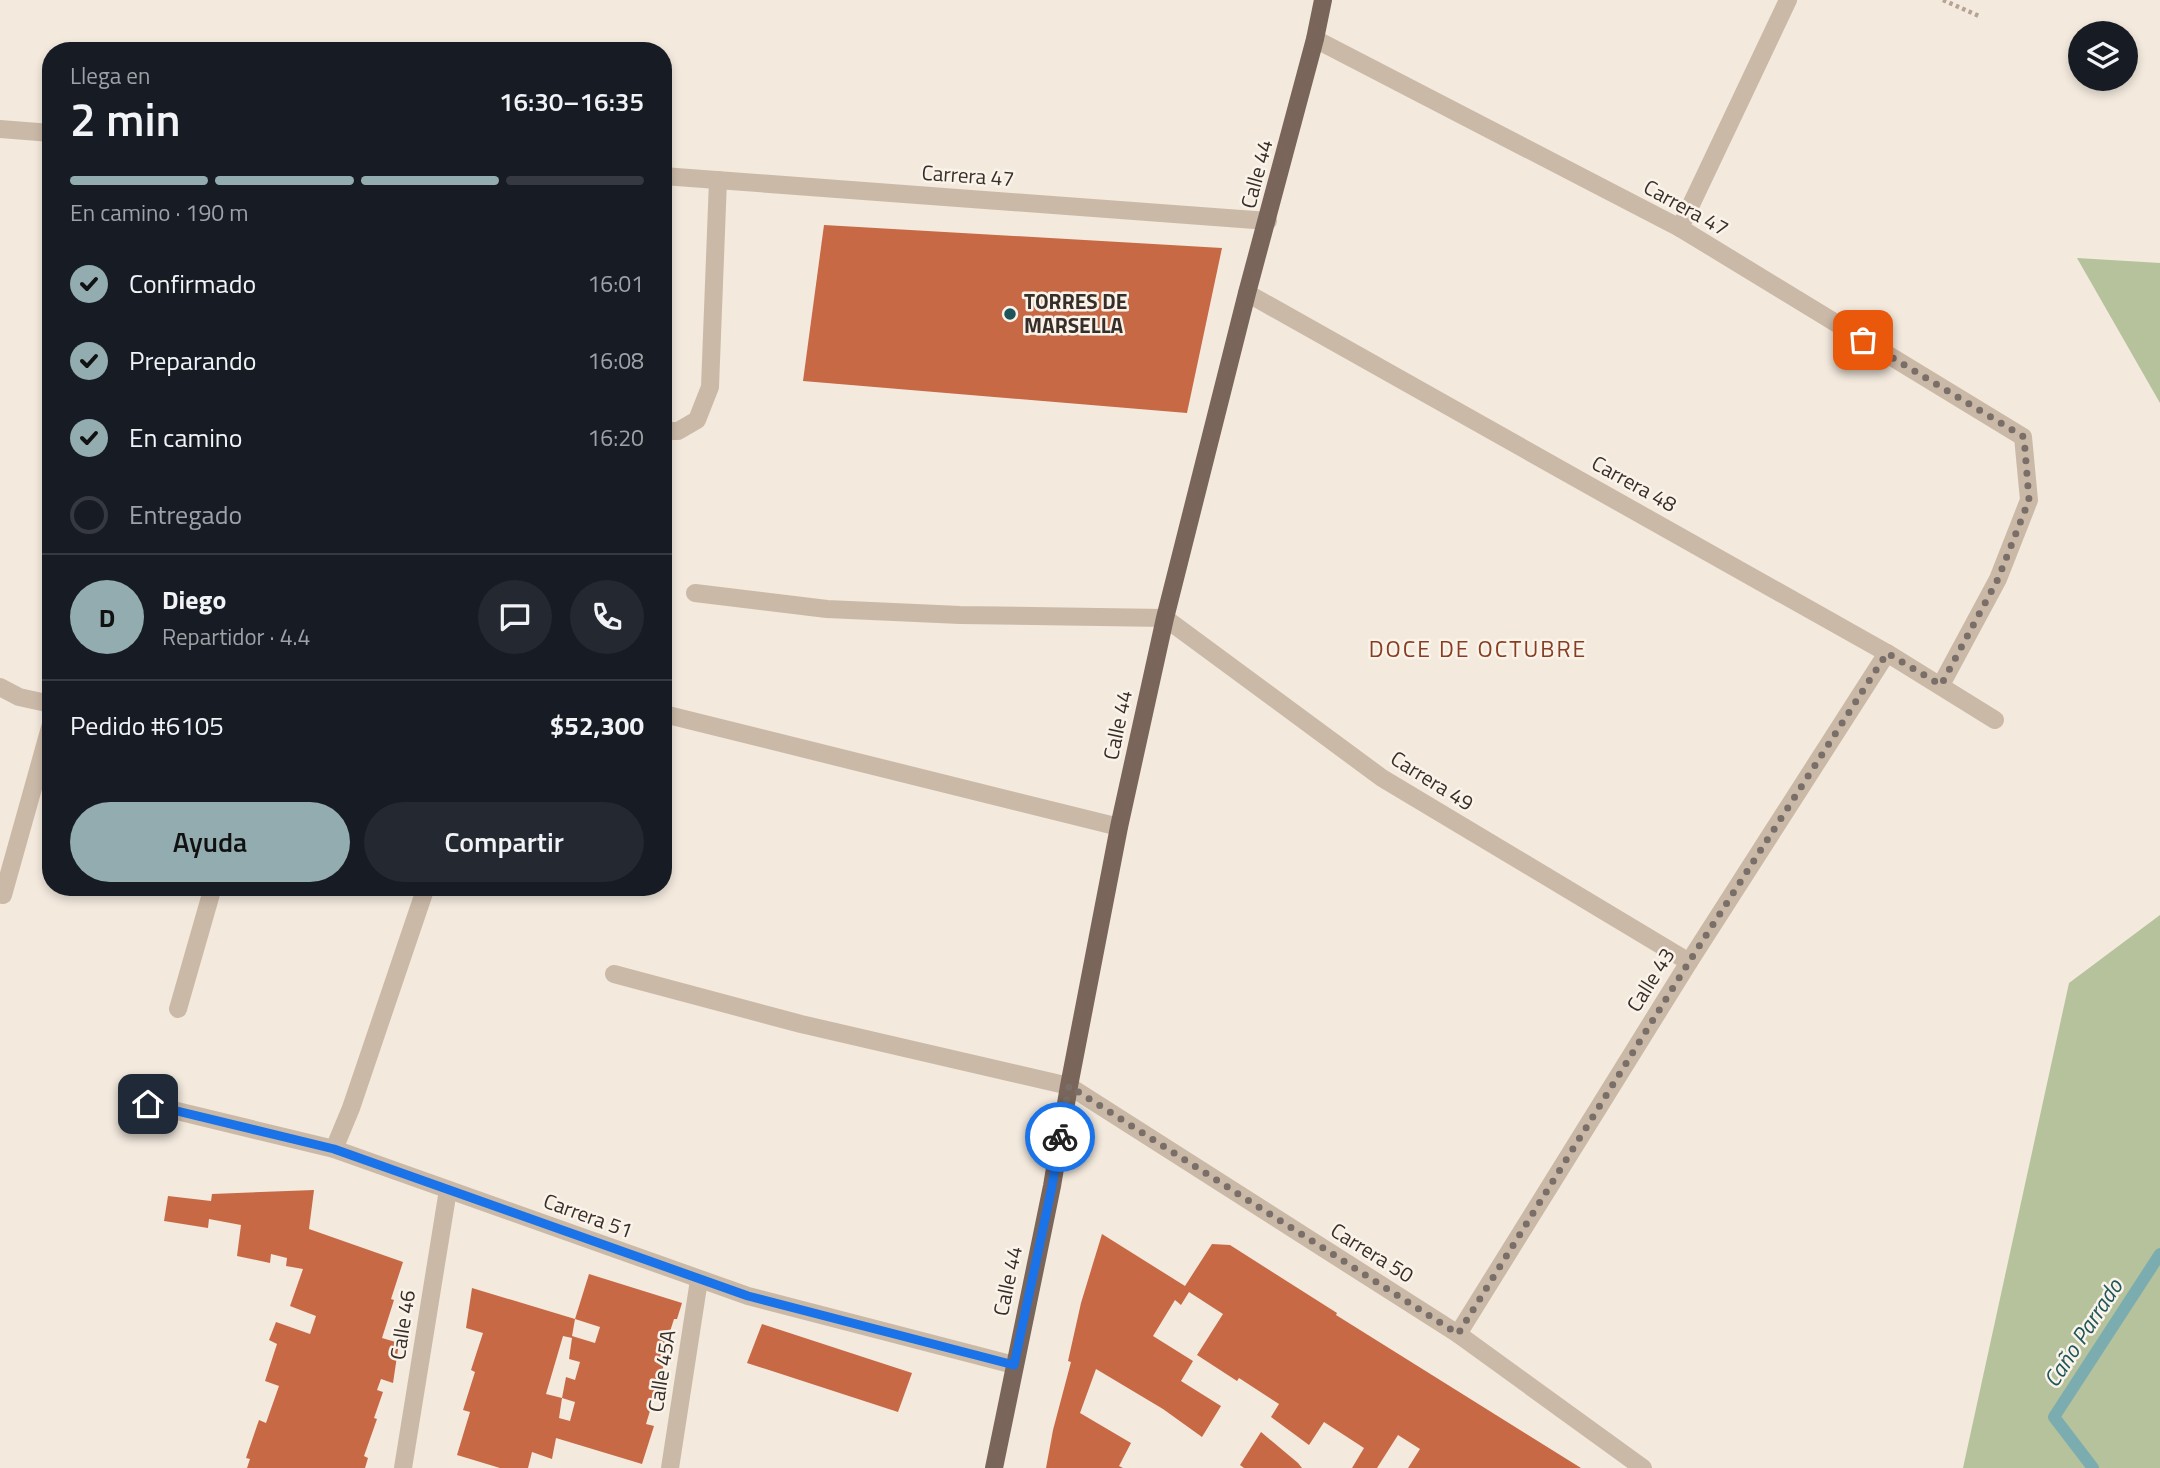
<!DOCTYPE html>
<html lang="es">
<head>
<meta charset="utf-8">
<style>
  :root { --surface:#171b24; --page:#242831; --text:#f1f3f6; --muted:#9ea1a6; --line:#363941; --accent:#92acb0 }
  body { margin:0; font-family:"Titillium Web",sans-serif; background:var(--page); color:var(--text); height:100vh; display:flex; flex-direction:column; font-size:26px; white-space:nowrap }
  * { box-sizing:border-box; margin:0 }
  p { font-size:23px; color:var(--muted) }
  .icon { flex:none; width:38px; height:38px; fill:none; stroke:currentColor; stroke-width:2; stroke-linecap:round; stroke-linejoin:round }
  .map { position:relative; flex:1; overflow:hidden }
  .side { position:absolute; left:42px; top:42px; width:630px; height:854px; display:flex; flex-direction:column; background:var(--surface); border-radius:28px; box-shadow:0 4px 10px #0003 }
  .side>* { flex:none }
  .fabs { position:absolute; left:2068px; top:21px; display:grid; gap:14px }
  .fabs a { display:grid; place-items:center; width:70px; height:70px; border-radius:50%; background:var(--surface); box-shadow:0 4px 10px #0003; font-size:35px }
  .pin { position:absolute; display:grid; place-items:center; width:60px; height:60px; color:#fff; margin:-30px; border-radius:14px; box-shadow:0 4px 10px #0006 }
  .courier { position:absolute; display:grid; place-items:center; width:70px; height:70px; margin:-35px; border:5px solid #1a73e8; border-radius:50%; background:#fff; color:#222; box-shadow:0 2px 9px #0007 }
  .overview em { font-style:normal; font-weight:600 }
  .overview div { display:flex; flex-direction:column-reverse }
  .overview { display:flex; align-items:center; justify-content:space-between; height:119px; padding:0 28px }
  h1 { font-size:46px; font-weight:600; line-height:52px }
  .bar { display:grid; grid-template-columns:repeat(4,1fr); gap:10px 7px; align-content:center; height:84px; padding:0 28px }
  .bar i { height:9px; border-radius:5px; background:var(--line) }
  .bar .on { background:var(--accent) }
  .bar p { grid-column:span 4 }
  .line { display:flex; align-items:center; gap:18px; padding:0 28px; border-top:2px solid var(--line) }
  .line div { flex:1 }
  .round { display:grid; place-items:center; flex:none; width:74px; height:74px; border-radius:37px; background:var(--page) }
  ol { padding:0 28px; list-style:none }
  li { display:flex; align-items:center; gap:21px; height:77px }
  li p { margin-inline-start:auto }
  li .icon { padding:7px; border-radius:50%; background:var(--accent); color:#111; stroke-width:4 }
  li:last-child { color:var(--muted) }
  li i { width:38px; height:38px; border:4px solid var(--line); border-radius:50% }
  .action { display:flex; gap:14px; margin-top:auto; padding:14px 28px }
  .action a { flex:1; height:80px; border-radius:42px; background:var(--accent); color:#111; font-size:28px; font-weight:600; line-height:80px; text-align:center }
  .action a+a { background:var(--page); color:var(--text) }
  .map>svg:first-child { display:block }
</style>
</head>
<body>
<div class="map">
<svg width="2160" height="1468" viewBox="0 0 2160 1468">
  <rect width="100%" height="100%" fill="#f3e9dd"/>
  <g fill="#b5c29c">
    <path d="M2077 258 2160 263V403Z"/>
    <path d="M2160 915V1468H1963L2069 983Z"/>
  </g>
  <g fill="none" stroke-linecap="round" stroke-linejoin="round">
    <path stroke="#7badb0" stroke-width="12" d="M2093 1468 2054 1417 2160 1254"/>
  </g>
  <g fill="#c86946" fill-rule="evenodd">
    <path d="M824 225 1222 248 1187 413 803 381Z"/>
    <path d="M314 1190 309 1229 403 1262 391 1299 394 1300 382 1338 399 1343 393 1383 381 1379 377 1390 383 1392 374 1418 377 1419 364 1456 368 1458 365 1468H247L250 1459 246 1458 259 1420 266 1423 279 1386 265 1381 277 1344 269 1340 276 1322 310 1334 316 1316 290 1306 303 1269 286 1266 287 1258 271 1254 270 1263 237 1256 241 1225 209 1219 208 1228 164 1221 168 1196 211 1201 212 1194Z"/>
    <path d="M1102 1234 1185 1286 1212 1244 1230 1245 1337 1313 1336 1315 1581 1468H1408L1420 1449 1398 1435 1377 1468H1352L1364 1448 1324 1422 1309 1445 1271 1417 1279 1404 1239 1378 1237 1381 1197 1355 1223 1314 1189 1292 1181 1305 1175 1300 1153 1336 1193 1361 1181 1381 1221 1406 1202 1437 1163 1409 1096 1369 1080 1413 1131 1443 1119 1466 1123 1468H1046L1053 1430 1071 1362 1068 1361 1081 1303Z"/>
    <path d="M589 1274 682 1303 677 1319H674L665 1347 669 1348 646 1424 654 1426 642 1464 556 1438 552 1459 532 1452 528 1468H500L457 1455 470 1412 463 1410 475 1372 471 1370 483 1333 466 1328 472 1288 575 1319 572 1336 595 1343 600 1327 575 1319ZM563 1336 572 1338 569 1359 580 1362 575 1380 566 1377 562 1398 575 1402 570 1421 559 1418 562 1398 546 1394Z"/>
    <path d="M762 1324 912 1373 898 1412 747 1363Z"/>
    <path d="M1261 1432 1298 1463 1302 1468H1244L1240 1465Z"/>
  </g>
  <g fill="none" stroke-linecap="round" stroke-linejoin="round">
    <path stroke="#b7a393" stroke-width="4.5" stroke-dasharray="3.5 3.5" stroke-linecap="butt" d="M1943 0 1979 16"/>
    <g stroke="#cbb9a8" stroke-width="18">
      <path d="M1315 39 1680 228 2023 437 2029 500 1998 579 1941 685"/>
      <path d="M0 129 51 133"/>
      <path d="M663 176 1268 221"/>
      <path d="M1680 228 1788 0"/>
      <path d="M1247 293 1887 653 1995 720"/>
      <path d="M663 431H678L697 420 710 387 718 180"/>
      <path d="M695 593 827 609 960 615 1165 618 1382 778 1689 962"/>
      <path d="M0 687 19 697 51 704"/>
      <path d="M664 714 1119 827"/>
      <path d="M3 895 51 724"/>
      <path d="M614 974 801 1024 1069 1086 1458 1334 1643 1468"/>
      <path d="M178 1009 213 887"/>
      <path d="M148 1104 334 1149 748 1296 1014 1365"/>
      <path d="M334 1149 351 1108 426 887"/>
      <path d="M1458 1334 1689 962 1887 653"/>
      <path d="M403 1468 448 1190"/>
      <path d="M670 1468 699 1280"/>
    </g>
    <path stroke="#7a655a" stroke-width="18" d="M994 1468 1052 1186 1069 1086 1119 827 1165 618 1247 293 1315 39 1323 0"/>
  </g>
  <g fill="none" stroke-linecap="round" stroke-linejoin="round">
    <path stroke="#796f68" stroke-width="7" stroke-dasharray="0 12.6" d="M1060 1137 1069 1086 1458 1334 1689 962 1887 653 1941 685 1998 579 2029 500 2024 437 1863 340"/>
    <path stroke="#1a73e8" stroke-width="9" d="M148 1104 334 1149 748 1296 1014 1365 1052 1186 1060 1137"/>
  </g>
  <circle fill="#1d555a" stroke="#faf3ea" stroke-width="2.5" cx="1010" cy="314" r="7"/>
  <g text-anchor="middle" stroke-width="5" stroke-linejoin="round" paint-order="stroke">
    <g font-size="21" fill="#382e29" stroke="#faf3ea">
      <text transform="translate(1257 174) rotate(-75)" y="7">Calle 44</text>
      <text transform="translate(968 176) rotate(4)" y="7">Carrera 47</text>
      <text transform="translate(1686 208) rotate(29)" y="7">Carrera 47</text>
      <text transform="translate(1634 484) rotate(29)" y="7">Carrera 48</text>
      <text transform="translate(1118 725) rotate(-78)" y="7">Calle 44</text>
      <text transform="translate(1432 781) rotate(32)" y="7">Carrera 49</text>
      <text transform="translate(1651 980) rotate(-58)" y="7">Calle 43</text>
      <text transform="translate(588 1216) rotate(20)" y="7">Carrera 51</text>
      <text transform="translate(1372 1253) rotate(32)" y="7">Carrera 50</text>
      <text transform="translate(1008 1281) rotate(-78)" y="7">Calle 44</text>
      <text transform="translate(403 1325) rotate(-81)" y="7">Calle 46</text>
      <text transform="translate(662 1371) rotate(-81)" y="7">Calle 45A</text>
    </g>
    <g font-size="21" font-weight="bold" fill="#382e29" stroke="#faf3ea" text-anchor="start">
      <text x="1024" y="309">TORRES DE<tspan x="1024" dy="24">MARSELLA</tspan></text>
    </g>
    <g font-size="23" letter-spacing="2" fill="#883c20" stroke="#faf3ea">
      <text x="1478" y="657">DOCE DE OCTUBRE</text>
    </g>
    <g font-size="23" font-style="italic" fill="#1d555a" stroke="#faf3ea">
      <text transform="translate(2083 1333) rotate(-57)" y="8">Caño Parrado</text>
    </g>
  </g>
</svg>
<div class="fabs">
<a><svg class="icon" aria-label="layers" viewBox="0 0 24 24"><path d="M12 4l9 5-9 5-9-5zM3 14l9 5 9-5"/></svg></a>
</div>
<div class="pin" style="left:1863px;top:340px;background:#ea580c"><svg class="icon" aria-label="bag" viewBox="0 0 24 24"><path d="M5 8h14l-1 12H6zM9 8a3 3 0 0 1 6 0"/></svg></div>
<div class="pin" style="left:148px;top:1104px;background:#1f2937"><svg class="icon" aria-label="home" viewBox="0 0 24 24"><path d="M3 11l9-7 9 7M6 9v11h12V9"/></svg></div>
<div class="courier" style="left:1060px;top:1137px"><svg class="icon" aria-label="bike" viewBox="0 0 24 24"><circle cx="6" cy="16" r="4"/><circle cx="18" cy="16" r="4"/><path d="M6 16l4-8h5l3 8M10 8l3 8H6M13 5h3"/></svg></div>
<section class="side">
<div class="overview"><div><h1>2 min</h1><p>Llega en</p></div><em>16:30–16:35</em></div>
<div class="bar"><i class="on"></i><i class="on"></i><i class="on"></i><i></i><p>En camino · 190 m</p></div>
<ol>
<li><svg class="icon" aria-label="check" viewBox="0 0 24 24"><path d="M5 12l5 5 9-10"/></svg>Confirmado<p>16:01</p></li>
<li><svg class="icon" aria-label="check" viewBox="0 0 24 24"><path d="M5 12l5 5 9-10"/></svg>Preparando<p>16:08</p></li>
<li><svg class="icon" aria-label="check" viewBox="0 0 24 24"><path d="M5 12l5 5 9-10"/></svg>En camino<p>16:20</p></li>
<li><i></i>Entregado</li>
</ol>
<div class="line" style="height:126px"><b class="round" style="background:var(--accent);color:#111">D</b><div><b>Diego</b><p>Repartidor · 4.4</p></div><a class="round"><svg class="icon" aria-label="chat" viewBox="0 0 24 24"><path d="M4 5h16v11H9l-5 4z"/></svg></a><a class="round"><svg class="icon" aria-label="phone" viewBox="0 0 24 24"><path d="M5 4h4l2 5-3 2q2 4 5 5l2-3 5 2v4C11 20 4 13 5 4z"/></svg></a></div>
<div class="line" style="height:91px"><div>Pedido #6105</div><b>$52,300</b></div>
<div class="action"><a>Ayuda</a><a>Compartir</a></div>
</section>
</div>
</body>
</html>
